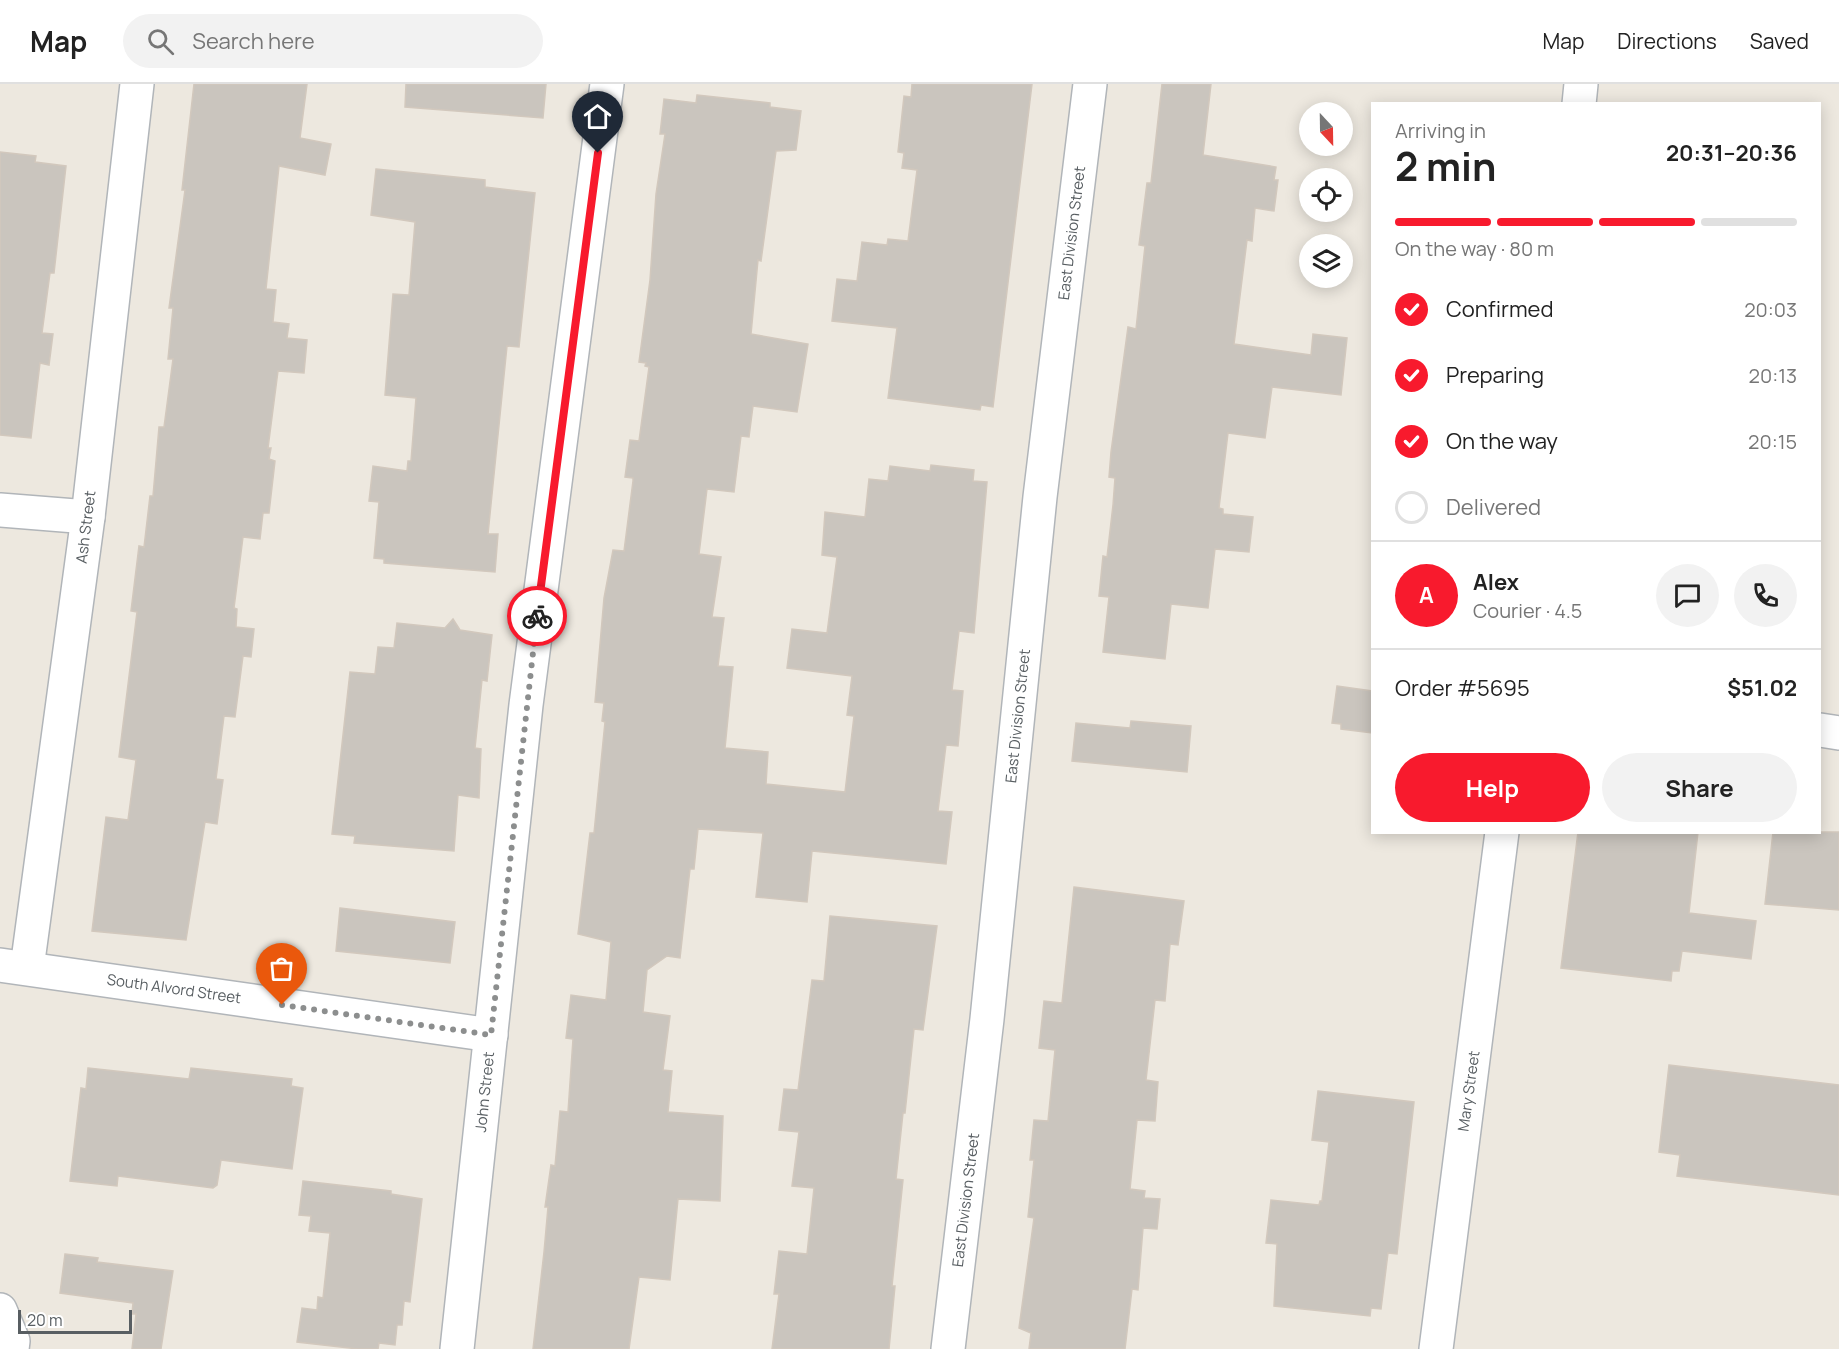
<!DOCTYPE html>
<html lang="en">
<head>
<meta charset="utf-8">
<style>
  :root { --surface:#fff; --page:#f2f2f2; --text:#222; --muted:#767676; --line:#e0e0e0; --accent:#f81a2d }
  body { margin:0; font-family:Manrope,sans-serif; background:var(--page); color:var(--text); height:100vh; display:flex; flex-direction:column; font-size:22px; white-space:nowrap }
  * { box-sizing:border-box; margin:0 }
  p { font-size:20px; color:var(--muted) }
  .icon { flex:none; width:33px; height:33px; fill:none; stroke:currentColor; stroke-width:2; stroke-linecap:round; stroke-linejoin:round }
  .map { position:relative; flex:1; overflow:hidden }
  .panel { position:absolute; left:1371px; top:18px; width:450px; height:732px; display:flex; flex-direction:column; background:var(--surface); border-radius:0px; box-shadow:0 3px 15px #0003 }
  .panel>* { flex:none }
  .needle { width:39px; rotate:158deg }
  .buttons { position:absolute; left:1299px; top:18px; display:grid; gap:12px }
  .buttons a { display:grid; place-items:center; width:54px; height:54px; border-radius:50%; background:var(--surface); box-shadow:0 3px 15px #0003; font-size:30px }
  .scale { position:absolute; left:18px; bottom:15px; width:114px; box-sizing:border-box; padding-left:6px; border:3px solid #585e62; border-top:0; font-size:16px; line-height:21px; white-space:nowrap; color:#585e62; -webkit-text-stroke:4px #fff; paint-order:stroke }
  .pin { position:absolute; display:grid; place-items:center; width:51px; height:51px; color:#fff; margin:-62px -26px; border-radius:50% 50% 50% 0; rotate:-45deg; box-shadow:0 0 6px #0007 }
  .pin .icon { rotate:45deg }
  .courier { position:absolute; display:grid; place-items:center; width:60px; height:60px; margin:-30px; border:4px solid #f81a2d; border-radius:50%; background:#fff; color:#222; box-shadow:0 2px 8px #0007 }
  .headline em { font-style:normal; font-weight:700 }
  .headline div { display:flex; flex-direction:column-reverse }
  .headline { display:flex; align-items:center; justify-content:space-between; height:102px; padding:0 24px }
  h1 { font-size:39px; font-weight:700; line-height:45px }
  .bar { display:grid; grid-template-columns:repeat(4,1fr); gap:9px 6px; align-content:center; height:72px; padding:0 24px }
  .bar i { height:8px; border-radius:4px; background:var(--line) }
  .bar .current { background:var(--accent) }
  .bar p { grid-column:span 4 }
  .line { display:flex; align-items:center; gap:15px; padding:0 24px; border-top:2px solid var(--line) }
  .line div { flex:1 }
  .round { display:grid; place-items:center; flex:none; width:63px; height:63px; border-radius:32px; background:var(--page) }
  ol { padding:0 24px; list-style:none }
  li { display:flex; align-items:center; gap:18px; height:66px }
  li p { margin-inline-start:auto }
  li .icon { padding:6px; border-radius:50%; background:var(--accent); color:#fff; stroke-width:4 }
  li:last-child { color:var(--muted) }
  li i { width:33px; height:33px; border:3px solid var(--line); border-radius:50% }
  .action { display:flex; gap:12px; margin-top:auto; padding:12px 24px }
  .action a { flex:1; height:69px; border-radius:36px; background:var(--accent); color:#fff; font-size:24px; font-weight:700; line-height:69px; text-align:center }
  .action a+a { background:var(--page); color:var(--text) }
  header { display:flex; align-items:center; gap:36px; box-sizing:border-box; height:84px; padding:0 30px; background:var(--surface); border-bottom:2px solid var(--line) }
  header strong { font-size:28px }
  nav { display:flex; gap:33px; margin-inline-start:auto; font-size:21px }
  .search { width:420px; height:54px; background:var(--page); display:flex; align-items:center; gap:15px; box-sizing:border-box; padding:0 21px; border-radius:33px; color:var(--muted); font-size:22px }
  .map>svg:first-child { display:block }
</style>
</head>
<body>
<header>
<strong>Map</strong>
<div class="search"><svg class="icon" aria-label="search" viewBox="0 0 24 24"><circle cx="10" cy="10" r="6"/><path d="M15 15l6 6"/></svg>Search here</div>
<nav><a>Map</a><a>Directions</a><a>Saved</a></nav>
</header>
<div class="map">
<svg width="1839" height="1265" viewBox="0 0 1839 1265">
  <rect width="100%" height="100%" fill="#ede8df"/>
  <g fill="#cac5be" stroke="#d2c8bd" stroke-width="1.5">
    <path d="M194 0H307L300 54 331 60 325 91 279 82 266 205 276 206 273 238 289 240 287 254 307 256 304 289 278 287 268 364H271L269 375 275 377 269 429H263L260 455 243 453 234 524 237 525 236 543 254 545 251 573 243 572 235 633 224 632 216 695 223 696 217 740 205 738 186 856 92 847 106 733 128 736 136 676 119 673 137 528 131 527 139 462 144 463 150 412H153L159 343H164L173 275H168L173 224H169L185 106H182Z"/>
    <path d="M406 0H546L543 34 405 23Z"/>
    <path d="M912 0H1032L993 323 981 321 980 326 888 314 897 244 832 237 837 195 857 197 862 158 887 161 888 155 908 157 917 86 902 84 904 69 898 68 904 12 911 13Z"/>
    <path d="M1162 0H1211L1203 71 1276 83 1274 96H1278L1274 127 1255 124 1252 157 1247 156 1234 260 1311 271 1313 250 1347 254 1341 311 1272 303 1265 354 1228 349 1219 424 1223 425V430L1253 433 1249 468 1215 465 1208 524 1171 520 1165 575 1103 568 1109 513 1099 512 1103 472 1107 473 1113 421 1115 394 1109 393 1111 368 1128 243 1136 245 1145 162 1139 161 1147 99H1151Z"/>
    <path d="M697 11 770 19V23L801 27 796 66 776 67 761 177 758 176 751 250 808 260 797 328 753 322 749 353 741 352 734 408 707 405 699 470 721 473 712 533 724 534 718 582 733 583 725 664 768 668 766 700 845 708 854 632 847 631 852 592 787 584 792 545 827 549 837 473 822 471 825 428 865 433 869 395 888 397 890 382 930 387 931 381 974 386 973 397 987 398 974 549 959 547 952 606 963 607 958 662 946 661 938 727 952 728 946 780 812 767 807 818 756 813 763 749 698 745 694 785H690L680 874 667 872 647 886 643 928 670 932 663 986 672 987 668 1028 723 1032 720 1117 678 1115 670 1196 639 1193 629 1265H533L544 1168 548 1123H545L551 1081 555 1082 560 1027 568 1028 573 955 566 954 571 911 606 916 611 858 578 850 590 749H594L605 638 602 637 604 619 595 618 604 514 613 466 624 467 633 397V394L625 393 630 356 639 357 649 283 645 282 646 279 639 278 650 196 656 110 665 50H660L664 15 696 19Z"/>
    <path d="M0 68 36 72 35 78 66 82 54 189H50L42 249 53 250 49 281 40 279 31 354 0 351Z"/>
    <path d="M376 85 485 96V103L535 109 519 263 507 262 488 450H498L495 488 384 479V475L374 474 379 418 369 417 373 382 407 387 408 377H411L416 314 385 311 393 210 409 211 415 138 371 131Z"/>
    <path d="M453 535 460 546 492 551 487 597 482 596 475 664 481 665 479 714 458 711 454 767 354 759 355 752 332 750 350 588 375 590 378 563 394 564 397 539 445 544Z"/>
    <path d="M1337 602 1372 607V649L1341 645V640L1332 639Z"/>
    <path d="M1131 637 1191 642 1187 688 1072 677 1076 639 1130 644Z"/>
    <path d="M1578 748H1698L1689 829 1756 837 1751 875 1682 867 1679 887H1672L1671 897 1561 884Z"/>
    <path d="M1773 748H1839V826L1765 820Z"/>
    <path d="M1074 803 1184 817 1178 861 1170 860 1165 917 1155 916 1146 996 1158 998 1155 1037 1137 1036 1130 1105 1145 1107 1144 1114 1160 1115 1157 1145 1143 1144 1138 1206 1132 1205 1125 1265H1029L1031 1249 1019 1244 1034 1134 1028 1133 1034 1076H1030L1034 1036 1048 1037 1055 966 1039 964 1044 917 1062 919Z"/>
    <path d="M340 824 455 838 450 879 336 867Z"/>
    <path d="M830 832 937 842 923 946 914 945 905 1029H903L896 1095 903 1096 892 1202H895L889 1265H772L779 1210H774L779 1167 807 1170 814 1104 792 1102 799 1048 779 1046 784 1005 798 1006 812 896 824 897Z"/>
    <path d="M1669 981 1839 1001V1111L1677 1092 1680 1071 1659 1068Z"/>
    <path d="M88 984 189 995 191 984 292 995 291 1002 303 1004 292 1085 221 1076 217 1101 213 1104 118 1092 117 1102 70 1097 81 1004 86 1005Z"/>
    <path d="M1318 1007 1414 1018 1397 1170 1388 1169 1381 1225 1371 1224 1370 1232 1274 1222 1277 1160 1266 1159 1271 1116 1319 1121 1320 1117H1322L1329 1058 1312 1056Z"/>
    <path d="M303 1097 391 1107V1110L422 1115 410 1218 404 1217 402 1241H397L395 1261 379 1259 378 1265H358L297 1258 302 1224 317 1226 318 1213 323 1214 330 1149 309 1147 311 1132 299 1131Z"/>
    <path d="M65 1170 98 1174 97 1178 173 1187 161 1265H132L136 1230H132L133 1219 60 1209Z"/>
  </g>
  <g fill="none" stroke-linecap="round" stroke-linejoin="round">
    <defs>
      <g id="minor">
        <path d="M1579 20 1581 0"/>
        <path d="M0 426 88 433"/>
        <path d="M1820 646 1839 649"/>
        <path d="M0 881 491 951"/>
        <path d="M27 884 88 433 137 0"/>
        <path d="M0 1226 13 1257 12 1265"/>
        <path d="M457 1265 526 621 607 0"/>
        <path d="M948 1265 987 935 1040 413 1090 0"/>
        <path d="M1436 1265 1502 748"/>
      </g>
    </defs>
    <use href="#minor" stroke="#b1b5b9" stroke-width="36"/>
    <use href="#minor" stroke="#fff" stroke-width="33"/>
  </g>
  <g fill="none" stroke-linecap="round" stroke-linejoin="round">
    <path stroke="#8c8e8e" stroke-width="6" stroke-dasharray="0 10.8" d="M282 921 491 951 537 532"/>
    <path stroke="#f81a2d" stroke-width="8" d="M537 532 598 69"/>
  </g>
  <g text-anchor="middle" stroke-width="6" stroke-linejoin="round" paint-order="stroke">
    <g font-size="15" fill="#585e62" stroke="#fff">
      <text transform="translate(1072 149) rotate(-83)" y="5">East Division Street</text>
      <text transform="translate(86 443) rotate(-83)" y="5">Ash Street</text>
      <text transform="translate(1018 632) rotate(-84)" y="5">East Division Street</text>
      <text transform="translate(174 905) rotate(8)" y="5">South Alvord Street</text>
      <text transform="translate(1469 1007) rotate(-82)" y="5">Mary Street</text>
      <text transform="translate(485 1008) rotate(-84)" y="5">John Street</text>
      <text transform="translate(966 1116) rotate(-83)" y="5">East Division Street</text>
    </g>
  </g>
</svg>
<div class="buttons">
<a><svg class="needle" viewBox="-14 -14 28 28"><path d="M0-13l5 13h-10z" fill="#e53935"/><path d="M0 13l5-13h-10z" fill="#767676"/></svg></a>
<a><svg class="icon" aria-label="locate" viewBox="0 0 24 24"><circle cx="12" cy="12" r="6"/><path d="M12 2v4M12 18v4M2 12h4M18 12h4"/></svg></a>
<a><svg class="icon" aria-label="layers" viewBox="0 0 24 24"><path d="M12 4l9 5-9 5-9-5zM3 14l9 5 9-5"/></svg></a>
</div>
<div class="scale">20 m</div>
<div class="pin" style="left:282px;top:921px;background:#ea580c"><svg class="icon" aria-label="bag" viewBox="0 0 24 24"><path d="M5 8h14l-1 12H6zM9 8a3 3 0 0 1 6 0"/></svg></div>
<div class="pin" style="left:598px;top:69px;background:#1f2937"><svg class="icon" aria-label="home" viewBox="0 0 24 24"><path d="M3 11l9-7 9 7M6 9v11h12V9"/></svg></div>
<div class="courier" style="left:537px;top:532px"><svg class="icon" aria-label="bike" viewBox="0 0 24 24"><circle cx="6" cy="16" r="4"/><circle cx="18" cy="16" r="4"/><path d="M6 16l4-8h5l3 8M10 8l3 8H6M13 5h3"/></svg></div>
<section class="panel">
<div class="headline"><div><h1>2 min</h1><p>Arriving in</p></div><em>20:31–20:36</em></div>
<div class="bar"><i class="current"></i><i class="current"></i><i class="current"></i><i></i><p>On the way · 80 m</p></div>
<ol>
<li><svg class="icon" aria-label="check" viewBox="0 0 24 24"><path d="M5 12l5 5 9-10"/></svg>Confirmed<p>20:03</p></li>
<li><svg class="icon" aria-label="check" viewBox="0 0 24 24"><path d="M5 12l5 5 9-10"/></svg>Preparing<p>20:13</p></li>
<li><svg class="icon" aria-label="check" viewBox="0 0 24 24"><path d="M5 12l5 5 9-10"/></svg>On the way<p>20:15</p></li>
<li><i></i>Delivered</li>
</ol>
<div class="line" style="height:108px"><b class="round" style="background:var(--accent);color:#fff">A</b><div><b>Alex</b><p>Courier · 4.5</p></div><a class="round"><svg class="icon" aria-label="chat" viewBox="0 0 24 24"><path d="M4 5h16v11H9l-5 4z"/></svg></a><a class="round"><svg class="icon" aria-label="phone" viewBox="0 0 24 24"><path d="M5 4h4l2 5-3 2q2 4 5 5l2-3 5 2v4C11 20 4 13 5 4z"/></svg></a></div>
<div class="line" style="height:78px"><div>Order #5695</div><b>$51.02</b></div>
<div class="action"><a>Help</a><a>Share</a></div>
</section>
</div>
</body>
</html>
